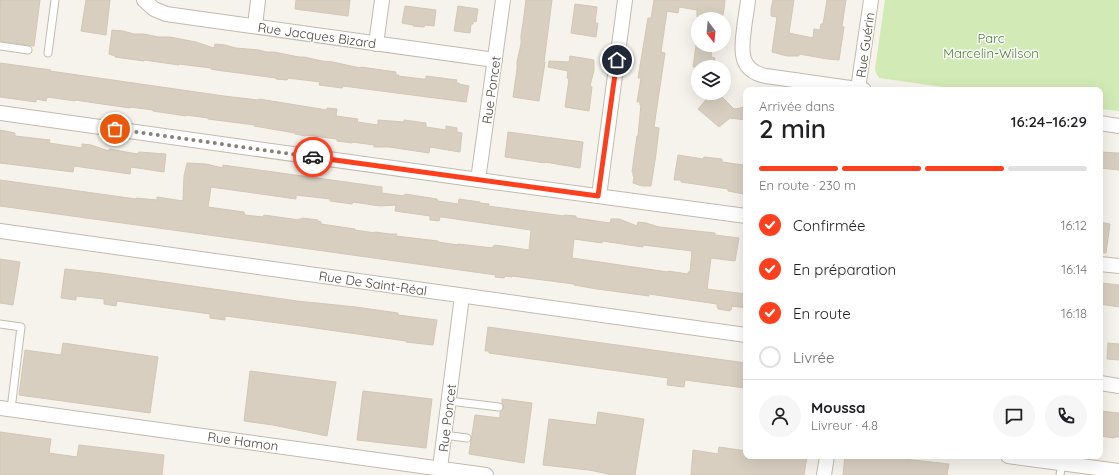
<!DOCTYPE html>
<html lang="fr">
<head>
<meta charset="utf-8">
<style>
  :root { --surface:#fff; --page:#f6f6f6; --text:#202124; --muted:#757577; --line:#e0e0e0; --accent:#fc3f1d }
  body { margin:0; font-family:Quicksand,sans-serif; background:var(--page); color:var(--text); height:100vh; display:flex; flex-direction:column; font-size:15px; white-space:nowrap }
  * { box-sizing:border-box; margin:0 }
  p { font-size:13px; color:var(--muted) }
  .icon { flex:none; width:22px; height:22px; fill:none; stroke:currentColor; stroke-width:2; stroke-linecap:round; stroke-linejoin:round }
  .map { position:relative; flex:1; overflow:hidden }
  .details { position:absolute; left:743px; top:87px; width:360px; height:372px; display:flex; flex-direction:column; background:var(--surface); border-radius:8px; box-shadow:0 4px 16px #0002 }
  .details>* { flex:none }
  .needle { width:26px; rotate:164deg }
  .buttons { position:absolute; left:691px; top:12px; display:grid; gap:8px }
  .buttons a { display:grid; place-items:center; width:40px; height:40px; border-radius:50%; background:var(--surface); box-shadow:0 4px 16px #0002; font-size:20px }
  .pin { position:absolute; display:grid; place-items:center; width:34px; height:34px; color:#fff; margin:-17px; border:2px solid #fff; border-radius:50%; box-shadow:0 1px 4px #0007 }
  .courier { position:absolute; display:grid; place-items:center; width:40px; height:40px; margin:-20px; border:3px solid #fc3f1d; border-radius:50%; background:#fff; color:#222; box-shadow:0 1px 5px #0007 }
  .head em { font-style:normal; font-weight:600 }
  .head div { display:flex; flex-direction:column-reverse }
  .head { display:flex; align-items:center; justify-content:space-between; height:68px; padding:0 16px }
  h1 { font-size:26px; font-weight:600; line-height:30px }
  .bar { display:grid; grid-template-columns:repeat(4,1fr); gap:6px 4px; align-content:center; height:48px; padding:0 16px }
  .bar i { height:5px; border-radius:3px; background:var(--line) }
  .bar .current { background:var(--accent) }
  .bar p { grid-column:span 4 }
  .line { display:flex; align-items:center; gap:10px; padding:0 16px; border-top:1px solid var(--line) }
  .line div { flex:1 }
  .round { display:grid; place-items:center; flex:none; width:42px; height:42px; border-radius:21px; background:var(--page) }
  ol { padding:0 16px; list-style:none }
  li { display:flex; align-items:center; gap:12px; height:44px }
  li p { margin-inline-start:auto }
  li .icon { padding:4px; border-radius:50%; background:var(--accent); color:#fff; stroke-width:4 }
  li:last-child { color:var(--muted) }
  li i { width:22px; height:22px; border:2px solid var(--line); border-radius:50% }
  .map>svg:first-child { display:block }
</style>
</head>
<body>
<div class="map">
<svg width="1119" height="475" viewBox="0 0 1119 475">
  <rect width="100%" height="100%" fill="#f6f3ec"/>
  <path fill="#d2eab5" d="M885 0H1119V111L1100 109V90H965L879 78 876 73 875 69Z"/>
  <g fill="#d8cfc1" stroke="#d3c7b4" fill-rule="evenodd">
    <path d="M0 0H40L34 46 0 41Z"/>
    <path d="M86 0H110L106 35 81 31Z"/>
    <path d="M296 0H350L348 16 295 9Z"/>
    <path d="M526 0H552L544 62H545L539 101 513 97 517 69V62L521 44V35L523 23Z"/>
    <path d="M654 0H725L724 10 722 19 697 17V10L679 7 678 13 667 11 661 52 665 53 654 127 659 128 656 154 651 186H642L633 183 634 177 633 176V172H632L637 136H638L640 115 641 105H640V102H637L641 78H638L648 18H651Z"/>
    <path d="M773 0H794L789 33 813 38 814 29 820 30 821 24H823L827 0H846L842 26 844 27 839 60 828 59 799 54V56H787L772 52 777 17 771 16V9Z"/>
    <path d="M575 4 597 7 595 23H598L596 37 571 33Z"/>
    <path d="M405 6 436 10 434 26 425 25 424 27 413 26V25L402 23Z"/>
    <path d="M458 6 478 9 476 22 473 21V24H471L470 33 454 31Z"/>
    <path d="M112 30 123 31 134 34H144L158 37H170L196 42 214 48 215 44 225 45 236 48 259 50 266 52H274L299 57H304L322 61 333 62 360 68 361 67 396 72V75H399L398 76 423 79H426V76L457 80 456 83H459V84L469 86 466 102 343 86 342 88 319 85 320 82 288 78 287 80 276 79V78L216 70 211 69V68L179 64V65L144 60V61L115 57V56L109 54Z"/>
    <path d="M696 45H712L711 57 715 58 713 67H693Z"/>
    <path d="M570 56 594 60V70L590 86 592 87 589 111 565 107 569 79 567 78 568 71 548 67 549 61 569 62Z"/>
    <path d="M0 63 51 70 50 71 224 96 258 100 259 99 327 110V108L337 109 336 116 358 119 357 122 378 125V120L404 122V120L426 123V127L446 130V126L457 128V132L462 133 460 152 430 147 429 153 389 147H374V145L352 142V143L337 141V139L305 135V136L295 134V133L254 126 255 125 208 119V118L186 115V116L153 111V110L130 107V108L109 105 75 100V101L47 97 46 101 36 99V102L0 97Z"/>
    <path d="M712 93H718L734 109 746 107V120L730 118 719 127 698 109Z"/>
    <path d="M0 130 15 133V136L50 140 49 143 82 148V144L91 145 109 151V149L138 154 139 152 166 154 164 172 131 167 130 174 74 166 73 172 0 163Z"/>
    <path d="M508 132 583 142 580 168 545 162V163L512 158 505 157Z"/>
    <path d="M1100 152 1119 153V170L1100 168Z"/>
    <path d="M678 155 703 159 704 157 722 159V162L743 165V167H746V180L744 194 728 191V189L681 182V180H674Z"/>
    <path d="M187 163 206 164 223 168V165L230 166 382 187V193L404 196 405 194 437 199 438 201 458 204 459 199 480 202V203L489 204 488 206 564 216V215L576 216V218L610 223 611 219H619L637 226 638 222 646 223 659 227 715 233V235L739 238 735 261 711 258 707 289 746 294V308L732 306 731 310 730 309V311L718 309V308L717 307V304L649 294V296L597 289 574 285V284L512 276V277L505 276 504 278 495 277 496 275 0 206V180L136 199V198L157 200V197L183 201 184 176ZM211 187 296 199V195L330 199V201L352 204 353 202 380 206 396 205 395 211 430 216V220L439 221 440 217H442L531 230 529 250 495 245V246H493V248L458 244V245L438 242V241L396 236 397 234H390L375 232V233L355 230V229L321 224V222L318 221V220L302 218V219H299V220L264 215 263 217 245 215 244 212 208 207ZM574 239 602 243V241L643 247V245L692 251 690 272H688V274L668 271V272L572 258Z"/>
    <path d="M1100 222 1110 224 1106 253H1100Z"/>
    <path d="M0 259 20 262 13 305 0 303Z"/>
    <path d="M65 269 102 273 297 301 356 307 398 313V315L437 320 433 345 406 342V341L301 326 225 316V320L210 318V314L117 301 116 306 104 304V299L76 296V300L61 298Z"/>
    <path d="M1101 283 1119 285V307L1100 304Z"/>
    <path d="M488 327 746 363V386H745V388L685 380 684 387 667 385 668 378 489 353V351H485Z"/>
    <path d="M63 343 158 357 150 413 19 395 25 350 61 355Z"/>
    <path d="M1108 343 1119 344V360L1107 359Z"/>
    <path d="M250 371 336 382 327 436 273 425 244 421Z"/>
    <path d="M363 391 432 399 426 448 357 440Z"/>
    <path d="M502 399 532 403 524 463 469 454 475 415 500 418V412L504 408 503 405 502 403Z"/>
    <path d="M1100 411 1119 413V437H1115L1114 438 1100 436Z"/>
    <path d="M598 412 644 419 635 475H613L589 470 543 465 549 419 596 425Z"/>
    <path d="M0 432 51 439 49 453 77 457 79 445 164 455 162 475H0Z"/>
    <path d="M719 447 746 451V456H807L804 475H691L693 450 718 454Z"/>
    <path d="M845 456H877L949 464 947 475H843Z"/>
  </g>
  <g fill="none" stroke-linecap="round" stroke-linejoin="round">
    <defs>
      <g id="lane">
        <path d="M0 46 28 50"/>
        <path d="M48 53 55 0"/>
        <path d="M0 324 21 327 11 409"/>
        <path d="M449 401 499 407"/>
        <path d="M444 435 467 438"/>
        <path d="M1060 475 1062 463"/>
      </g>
      <g id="street">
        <path d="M144 0 154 9 166 14 495 60"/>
        <path d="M748 0C747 10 745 19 744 29 741 50 739 71 766 76L864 90"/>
        <path d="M255 26 258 0"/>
        <path d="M376 44 382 0"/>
        <path d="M858 89 871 0"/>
        <path d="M0 113 493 182 746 216"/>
        <path d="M1100 123 1119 126"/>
        <path d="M478 180 503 0"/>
        <path d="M599 196 625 0"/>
        <path d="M0 231 746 335"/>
        <path d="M1100 264 1119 266"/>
        <path d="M1100 383 1119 386"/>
        <path d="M0 408 486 475"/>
        <path d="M1008 456 1119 471"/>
        <path d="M440 468 462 296"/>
        <path d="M824 475 827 456"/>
      </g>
    </defs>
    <use href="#lane" stroke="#c2bbae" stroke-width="9"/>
    <use href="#street" stroke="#c2bbae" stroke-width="16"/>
    <use href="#lane" stroke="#fff" stroke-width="7"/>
    <use href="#street" stroke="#fff" stroke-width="14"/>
  </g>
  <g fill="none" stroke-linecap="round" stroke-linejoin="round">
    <path stroke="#878178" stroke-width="4" stroke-dasharray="0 7.2" d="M115 129 313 157"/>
    <path stroke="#fc3f1d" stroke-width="5" d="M313 157 598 196 617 60"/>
  </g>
  <g text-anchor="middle" stroke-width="3" stroke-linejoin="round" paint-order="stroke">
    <g font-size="13" fill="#4b4439" stroke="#fff">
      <text transform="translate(317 35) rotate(8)" y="5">Rue Jacques Bizard</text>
      <text transform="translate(865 45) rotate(-82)" y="5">Rue Guérin</text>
      <text transform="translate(491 90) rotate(-82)" y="5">Rue Poncet</text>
      <text transform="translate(373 283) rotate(8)" y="5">Rue De Saint-Réal</text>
      <text transform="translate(447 418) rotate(-83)" y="5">Rue Poncet</text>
      <text transform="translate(243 441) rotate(8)" y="5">Rue Hamon</text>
    </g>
    <g font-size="13" fill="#4a7f2a" stroke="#fff">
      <text x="991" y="43">Parc<tspan x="991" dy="15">Marcelin-Wilson</tspan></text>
    </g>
  </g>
</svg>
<div class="buttons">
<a><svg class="needle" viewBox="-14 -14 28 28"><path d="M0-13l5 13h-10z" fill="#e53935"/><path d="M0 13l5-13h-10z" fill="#757577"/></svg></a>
<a><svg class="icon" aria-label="layers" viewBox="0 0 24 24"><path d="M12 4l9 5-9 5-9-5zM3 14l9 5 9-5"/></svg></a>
</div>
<div class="pin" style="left:115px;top:129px;background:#ea580c"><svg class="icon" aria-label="bag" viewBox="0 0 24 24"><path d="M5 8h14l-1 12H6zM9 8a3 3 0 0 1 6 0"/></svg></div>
<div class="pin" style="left:617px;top:60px;background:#1f2937"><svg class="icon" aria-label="home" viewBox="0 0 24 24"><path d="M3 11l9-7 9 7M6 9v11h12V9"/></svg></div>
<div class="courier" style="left:313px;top:157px"><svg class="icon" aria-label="car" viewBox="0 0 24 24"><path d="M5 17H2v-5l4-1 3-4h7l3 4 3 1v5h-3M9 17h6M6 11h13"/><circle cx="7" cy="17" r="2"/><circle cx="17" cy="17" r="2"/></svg></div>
<section class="details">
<div class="head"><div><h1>2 min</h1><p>Arrivée dans</p></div><em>16:24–16:29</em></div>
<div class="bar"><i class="current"></i><i class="current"></i><i class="current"></i><i></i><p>En route · 230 m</p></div>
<ol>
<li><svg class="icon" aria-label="check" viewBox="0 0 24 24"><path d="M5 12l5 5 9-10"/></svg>Confirmée<p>16:12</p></li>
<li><svg class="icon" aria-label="check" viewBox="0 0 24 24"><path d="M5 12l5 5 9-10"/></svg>En préparation<p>16:14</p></li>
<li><svg class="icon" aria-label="check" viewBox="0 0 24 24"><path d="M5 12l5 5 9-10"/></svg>En route<p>16:18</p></li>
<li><i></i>Livrée</li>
</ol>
<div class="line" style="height:72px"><a class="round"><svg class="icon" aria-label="person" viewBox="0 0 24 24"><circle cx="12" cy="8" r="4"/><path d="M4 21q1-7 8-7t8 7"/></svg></a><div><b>Moussa</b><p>Livreur · 4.8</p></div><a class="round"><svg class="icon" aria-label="chat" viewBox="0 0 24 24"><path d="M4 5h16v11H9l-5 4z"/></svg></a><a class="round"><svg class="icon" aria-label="phone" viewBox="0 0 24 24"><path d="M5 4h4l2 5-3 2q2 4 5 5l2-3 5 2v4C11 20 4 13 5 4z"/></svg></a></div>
</section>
</div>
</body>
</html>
